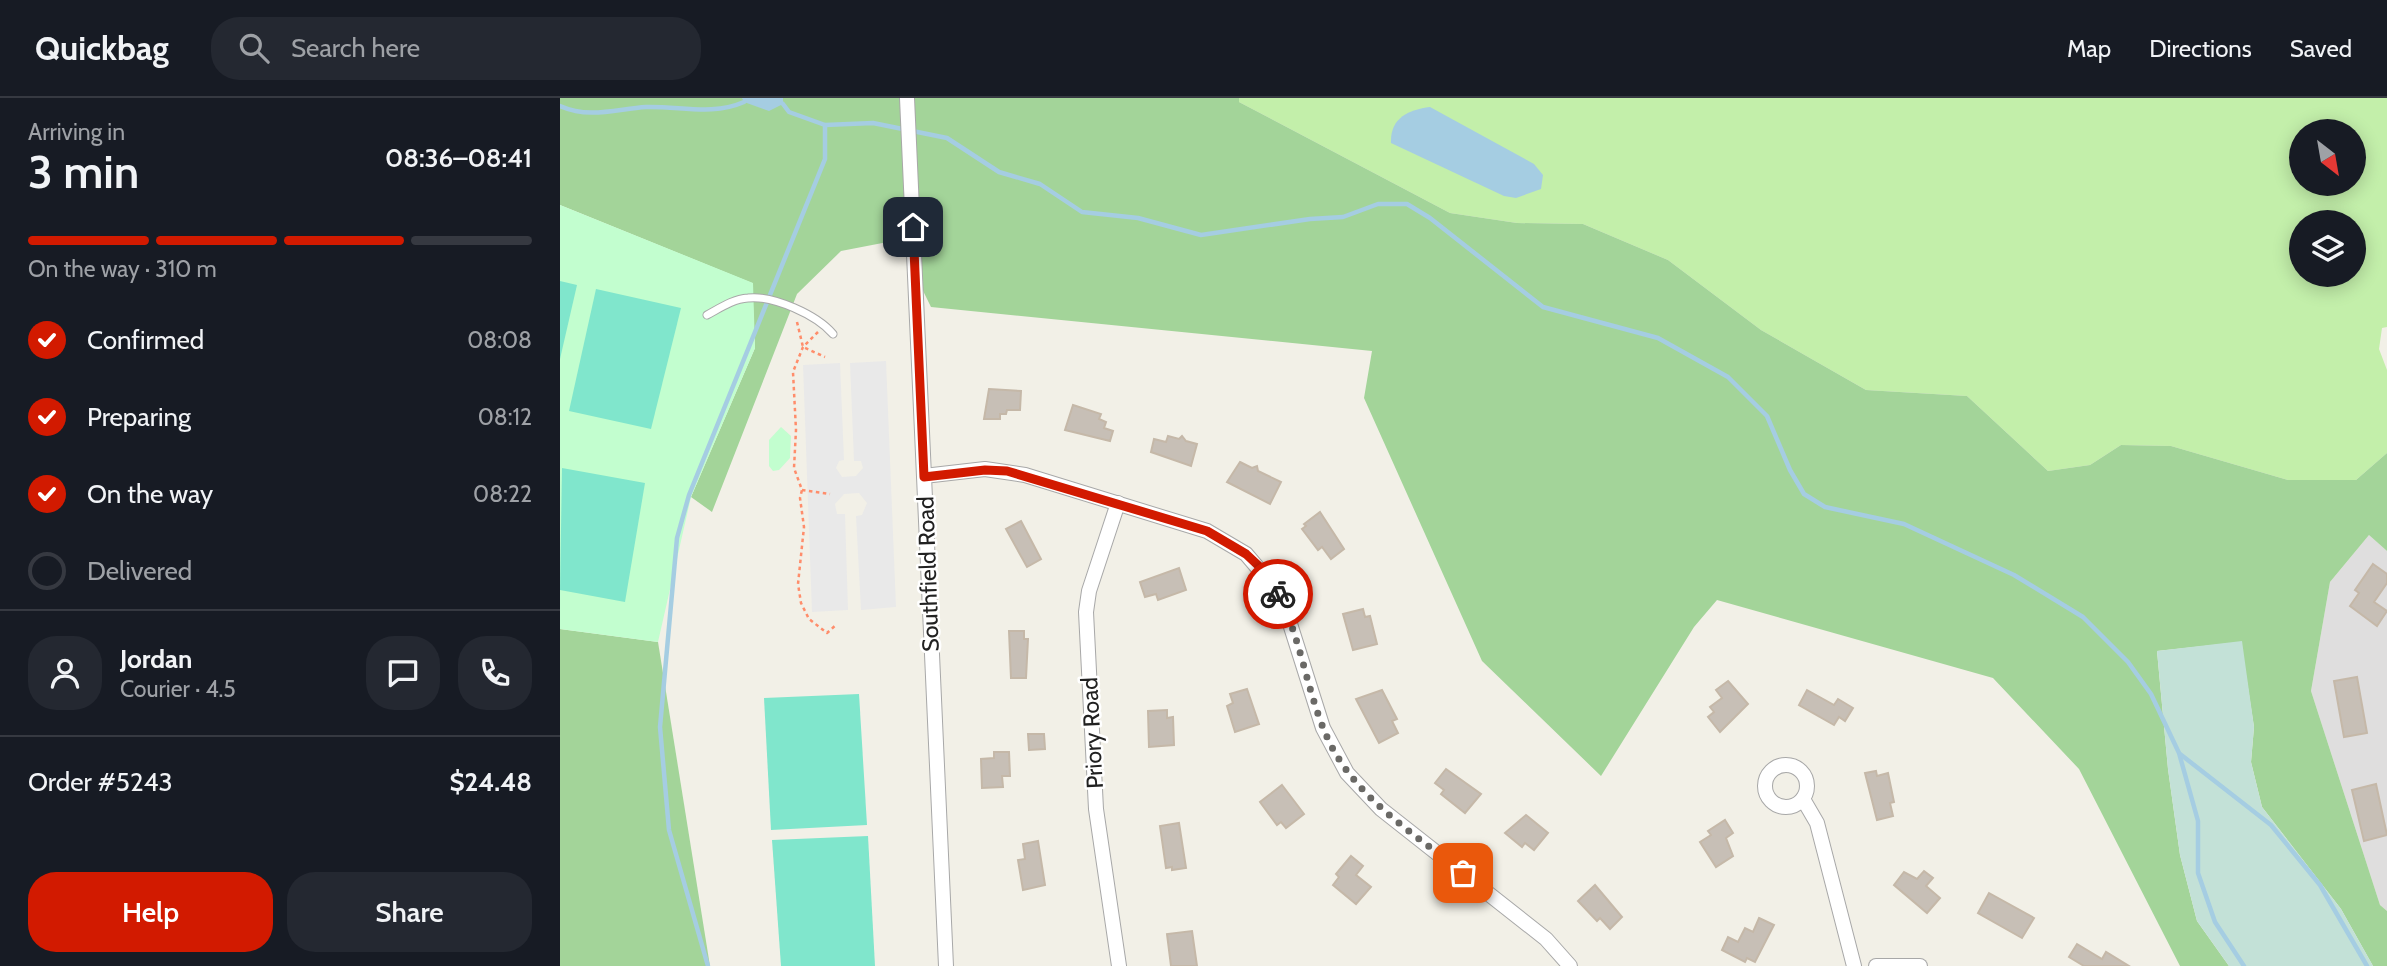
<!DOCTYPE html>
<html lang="en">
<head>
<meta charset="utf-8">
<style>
  :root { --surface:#171b24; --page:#242831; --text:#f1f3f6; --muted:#9ea1a6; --line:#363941; --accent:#d21a00 }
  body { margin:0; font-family:Cabin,sans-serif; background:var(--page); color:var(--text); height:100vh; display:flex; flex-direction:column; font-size:26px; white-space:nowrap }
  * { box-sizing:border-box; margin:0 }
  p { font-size:23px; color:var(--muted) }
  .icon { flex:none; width:38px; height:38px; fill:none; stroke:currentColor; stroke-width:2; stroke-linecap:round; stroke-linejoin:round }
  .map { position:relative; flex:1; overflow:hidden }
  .drawer { display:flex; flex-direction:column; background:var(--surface); width:560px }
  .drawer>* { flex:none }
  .needle { width:46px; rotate:149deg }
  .controls { position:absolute; left:1729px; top:21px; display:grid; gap:14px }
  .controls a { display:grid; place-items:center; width:77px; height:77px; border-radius:50%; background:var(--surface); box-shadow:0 4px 18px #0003; font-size:35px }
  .pin { position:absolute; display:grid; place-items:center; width:60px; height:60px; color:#fff; margin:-30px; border-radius:14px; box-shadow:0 4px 10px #0006 }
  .courier { position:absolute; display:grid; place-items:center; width:70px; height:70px; margin:-35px; border:5px solid #d21a00; border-radius:50%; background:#fff; color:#222; box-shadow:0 2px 9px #0007 }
  .head em { font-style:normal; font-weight:600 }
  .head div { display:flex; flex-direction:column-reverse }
  .head { display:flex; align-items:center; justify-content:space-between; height:119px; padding:0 28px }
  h1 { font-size:46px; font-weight:600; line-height:52px }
  .bar { display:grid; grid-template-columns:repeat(4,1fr); gap:10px 7px; align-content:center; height:84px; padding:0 28px }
  .bar i { height:9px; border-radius:5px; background:var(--line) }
  .bar .current { background:var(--accent) }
  .bar p { grid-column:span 4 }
  .line { display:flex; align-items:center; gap:18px; padding:0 28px; border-top:2px solid var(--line) }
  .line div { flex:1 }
  .round { display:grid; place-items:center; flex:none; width:74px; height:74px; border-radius:28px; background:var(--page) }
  ol { padding:0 28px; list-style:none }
  li { display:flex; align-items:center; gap:21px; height:77px }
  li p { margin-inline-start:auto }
  li .icon { padding:7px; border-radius:50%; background:var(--accent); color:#fff; stroke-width:4 }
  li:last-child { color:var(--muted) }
  li i { width:38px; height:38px; border:4px solid var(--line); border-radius:50% }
  .cta { display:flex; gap:14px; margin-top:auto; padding:14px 28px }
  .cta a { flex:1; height:80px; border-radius:28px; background:var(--accent); color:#fff; font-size:28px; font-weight:600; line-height:80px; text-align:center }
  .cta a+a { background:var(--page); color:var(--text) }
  header { display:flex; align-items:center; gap:42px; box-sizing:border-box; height:98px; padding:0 35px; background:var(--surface); border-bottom:2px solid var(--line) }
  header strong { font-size:33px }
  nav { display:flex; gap:38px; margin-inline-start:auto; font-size:24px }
  .search { width:490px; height:63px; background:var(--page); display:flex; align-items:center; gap:18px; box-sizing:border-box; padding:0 24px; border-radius:28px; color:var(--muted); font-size:26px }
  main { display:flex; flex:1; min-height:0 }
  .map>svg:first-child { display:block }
</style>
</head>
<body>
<header>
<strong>Quickbag</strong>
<div class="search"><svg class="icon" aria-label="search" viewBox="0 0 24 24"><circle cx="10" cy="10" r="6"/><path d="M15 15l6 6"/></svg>Search here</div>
<nav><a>Map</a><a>Directions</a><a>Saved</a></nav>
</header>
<main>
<section class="drawer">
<div class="head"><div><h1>3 min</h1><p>Arriving in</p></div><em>08:36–08:41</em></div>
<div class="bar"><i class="current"></i><i class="current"></i><i class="current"></i><i></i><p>On the way · 310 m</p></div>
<ol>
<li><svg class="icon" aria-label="check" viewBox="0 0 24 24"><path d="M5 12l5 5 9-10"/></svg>Confirmed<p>08:08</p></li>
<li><svg class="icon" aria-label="check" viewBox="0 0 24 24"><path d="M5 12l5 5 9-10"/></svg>Preparing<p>08:12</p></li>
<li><svg class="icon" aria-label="check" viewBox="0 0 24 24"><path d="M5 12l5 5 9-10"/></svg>On the way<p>08:22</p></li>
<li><i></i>Delivered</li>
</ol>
<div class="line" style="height:126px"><a class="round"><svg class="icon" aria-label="person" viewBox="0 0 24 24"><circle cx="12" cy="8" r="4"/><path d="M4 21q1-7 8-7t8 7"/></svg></a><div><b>Jordan</b><p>Courier · 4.5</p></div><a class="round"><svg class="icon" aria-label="chat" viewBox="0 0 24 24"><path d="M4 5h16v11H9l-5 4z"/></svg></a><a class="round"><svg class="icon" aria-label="phone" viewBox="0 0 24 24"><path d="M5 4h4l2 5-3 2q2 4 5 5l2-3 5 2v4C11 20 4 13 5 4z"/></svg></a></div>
<div class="line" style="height:91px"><div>Order #5243</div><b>$24.48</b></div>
<div class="cta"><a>Help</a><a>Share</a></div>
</section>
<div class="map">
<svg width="1827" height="868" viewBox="0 0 1827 868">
  <rect width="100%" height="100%" fill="#f2f0e7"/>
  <path fill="#dfdede" d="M1809 437 1827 453V813L1820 807 1751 593 1770 484Z"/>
  <path fill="#c3efaa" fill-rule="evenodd" d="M679 0H1827V229L1822 230 1819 251 1827 272V355L1796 382H1728L1611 348 1561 347 1530 367 1488 373 1407 298 1306 292 1201 232 1108 162 1023 126 957 125 890 115 679 4ZM1741 33H1794V86H1741ZM1741 124H1794V177H1741Z"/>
  <g fill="#a3d499">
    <path d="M0 0H679V4L890 115 957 125 1023 126 1108 162 1201 232 1306 292 1407 298 1488 373 1530 367 1561 347 1611 348 1728 382H1796L1827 355V453L1809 437 1770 484 1751 593 1820 807 1827 813V868H1813L1781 811 1702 709 1691 664 1694 629 1681 544 1597 553 1608 671 1620 757 1637 823 1669 868H1620L1519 671 1433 580 1157 502 1134 529 1041 678 922 563 804 300 812 253 371 209 338 142 281 153 237 196 152 414 131 399 195 250 192 185 0 107Z"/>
    <path d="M0 531 98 544 150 868H0Z"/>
  </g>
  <path fill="#c3e1d7" d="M1682 543 1694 629 1691 664 1702 709 1781 811 1813 868H1669L1637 823 1620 757 1608 671 1597 553Z"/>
  <g fill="#c2fecf">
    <path d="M0 107 193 185 195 250 131 399 98 544 0 531Z"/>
    <path d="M221 329 231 338 230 360 219 372 213 373 209 368V342Z"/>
  </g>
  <g fill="#80e6cc">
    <path d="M0 183 17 187 0 261Z"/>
    <path d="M36 191 121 210 91 331 9 313Z"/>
    <path d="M2 370 85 385 65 504 0 492Z"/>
    <path d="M299 596 307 727 211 732 204 600Z"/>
    <path d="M308 738 315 868H221L212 742Z"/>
  </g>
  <path fill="#e9e9e9" d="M326 263 336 509 301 512 296 418 302 417 307 405 299 395 284 396 275 406 277 416H285L288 512 252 514 243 267 280 265 284 362 279 363 276 370 282 379 296 378 303 370 301 363H294L290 265Z"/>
  <g fill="#a5cde2">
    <path d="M182 0H223V6L209 13 184 4Z"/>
    <path d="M870 9 974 66 983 77 981 91 956 100 944 98 831 45C830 20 848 12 870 9Z"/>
  </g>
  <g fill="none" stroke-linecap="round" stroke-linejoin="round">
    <g stroke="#a5cde2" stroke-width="4.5">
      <path d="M223 6 229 14 265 27 313 25 387 40 439 74 480 86 522 114 578 120 641 137 750 121 783 119 818 106H847L870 120 983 209 1098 240 1168 279 1207 318 1230 372 1244 396 1265 409 1344 426 1454 477 1523 519 1568 564 1591 596 1619 655 1638 723V775L1655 824 1684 868"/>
      <path d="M0 8C30 21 56 11 86 9 121 8 152 18 184 4"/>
      <path d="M1620 656 1711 727 1760 787 1807 868"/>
      <path d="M148 868 109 732 100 629 117 440 129 397 265 61V27"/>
    </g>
  </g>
  <g fill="#c7bfb6" stroke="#c5b8a8" stroke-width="2">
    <path d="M429 291 461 293 460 312H447L446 316H440V321H424Z"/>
    <path d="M513 307 541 316 539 321 546 324 544 330 553 333 550 343 505 332Z"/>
    <path d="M608 338 619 341 622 338 626 343 637 346 631 368 591 354 594 341 606 344Z"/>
    <path d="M680 364 692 370 697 368 698 373 721 384 710 406 667 384Z"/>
    <path d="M760 414 784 451 771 461 762 449 758 452 742 431 746 428 744 426Z"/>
    <path d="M461 423 481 461 467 469 446 431Z"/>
    <path d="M1813 466 1827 476V485L1814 504 1827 513 1817 528 1790 508 1799 495 1795 492Z"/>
    <path d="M619 470 626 492 598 502 596 496 585 499 580 484Z"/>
    <path d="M803 511 805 519 810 518 817 546 793 552 783 516Z"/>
    <path d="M449 533H464V541H468L466 580H451Z"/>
    <path d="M1797 579 1807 635 1784 639 1774 583Z"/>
    <path d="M1168 583 1188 606 1160 634 1148 619 1154 614 1150 609 1162 600 1156 592Z"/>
    <path d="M687 591 699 626 675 634 667 608 673 605 670 596Z"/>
    <path d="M822 592 837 621 832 623 838 635 819 645 796 601Z"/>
    <path d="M1247 592 1274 607 1278 601 1293 610 1285 623 1279 619 1274 627 1239 607Z"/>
    <path d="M607 612V620L613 619 614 647 589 649 588 613Z"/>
    <path d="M468 636H484L485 651 469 652Z"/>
    <path d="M434 654H449L450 678H442L443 689 422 690 421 661 434 660Z"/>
    <path d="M886 671 921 696 905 715 881 696 884 692 875 685Z"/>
    <path d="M1316 673 1317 678 1328 675 1334 704 1330 705 1333 718 1317 722 1305 675Z"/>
    <path d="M1816 686 1827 737 1804 743 1792 692Z"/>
    <path d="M722 687 744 716 726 730 721 724 717 727 700 704Z"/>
    <path d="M966 717 988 735 974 752 965 745 962 749 945 735Z"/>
    <path d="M1165 722 1173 735 1166 740 1173 758 1156 769 1140 744 1151 737 1148 733Z"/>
    <path d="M619 725 626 770 612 772V769L606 770 600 728Z"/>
    <path d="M478 743 485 787 463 792 458 762 465 761 463 746Z"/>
    <path d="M791 758 803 768 796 777 811 789 796 806 773 787 779 779 776 776Z"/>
    <path d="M1364 773 1373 780 1366 788 1380 800 1367 815 1334 787 1344 774 1357 781Z"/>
    <path d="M1035 787 1062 819 1050 831 1040 820 1037 823 1018 803Z"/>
    <path d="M1429 795 1474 820 1462 840 1418 815Z"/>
    <path d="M1199 820 1214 827 1195 864 1187 860 1185 864 1162 852 1168 839 1178 844 1185 830 1193 834Z"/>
    <path d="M632 833 637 868H611L607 836Z"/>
    <path d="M1517 846 1542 861 1546 854 1569 868H1524L1509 859Z"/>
  </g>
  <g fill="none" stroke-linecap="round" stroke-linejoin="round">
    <defs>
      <path id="lane" d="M147 217C160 210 173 201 188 200 213 197 257 217 273 236"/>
      <g id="street">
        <path d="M347 0 386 868"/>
        <path d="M364 378 425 371 465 377 647 433 686 456 714 489 725 510 763 630 787 675 821 711 986 841 1010 868"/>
        <path d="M558 405 529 493 526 514 536 711 559 868"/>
        <circle cx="1226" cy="688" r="21"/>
        <path d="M1243 701 1257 725 1294 868"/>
        <path d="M1316 868H1360"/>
      </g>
    </defs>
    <use href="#lane" stroke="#a8a8a8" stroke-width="9"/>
    <use href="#street" stroke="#a8a8a8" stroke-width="16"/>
    <g stroke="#ff8d6b" stroke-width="2.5" stroke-dasharray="3.5 3.5" stroke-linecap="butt">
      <path d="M237 224 243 249 265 259"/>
      <path d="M258 234 243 249 233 274 236 332 234 370 242 392 240 400 244 429 238 486 241 505 249 521 267 535 277 526"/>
      <path d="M242 392 270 396"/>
    </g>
    <use href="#lane" stroke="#fff" stroke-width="7"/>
    <use href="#street" stroke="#fff" stroke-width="14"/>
  </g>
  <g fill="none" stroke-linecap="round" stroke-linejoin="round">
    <path stroke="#6a6966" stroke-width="7" stroke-dasharray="0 12.6" d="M718 496C740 538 746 588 764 632 790 697 850 732 903 775"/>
    <path stroke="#d21a00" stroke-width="9" d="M353 129 364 379 425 372 447 373 647 433 686 456 702 471 718 496"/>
  </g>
  <g text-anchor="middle" stroke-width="5" stroke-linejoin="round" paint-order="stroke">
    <g font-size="23" fill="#212121" stroke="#fff">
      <text transform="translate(368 476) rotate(-92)" y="8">Southfield Road</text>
      <text transform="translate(532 635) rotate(-93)" y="8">Priory Road</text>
    </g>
  </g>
</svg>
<div class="controls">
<a><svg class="needle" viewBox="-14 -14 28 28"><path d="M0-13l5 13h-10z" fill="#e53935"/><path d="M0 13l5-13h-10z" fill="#9ea1a6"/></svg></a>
<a><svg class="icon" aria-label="layers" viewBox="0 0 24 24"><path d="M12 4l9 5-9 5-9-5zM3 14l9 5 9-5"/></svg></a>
</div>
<div class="pin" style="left:903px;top:775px;background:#ea580c"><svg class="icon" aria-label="bag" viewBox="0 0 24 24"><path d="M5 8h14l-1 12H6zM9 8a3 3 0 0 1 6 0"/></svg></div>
<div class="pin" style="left:353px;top:129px;background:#1f2937"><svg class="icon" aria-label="home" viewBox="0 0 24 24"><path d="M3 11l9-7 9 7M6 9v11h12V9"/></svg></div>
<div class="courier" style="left:718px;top:496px"><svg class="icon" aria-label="bike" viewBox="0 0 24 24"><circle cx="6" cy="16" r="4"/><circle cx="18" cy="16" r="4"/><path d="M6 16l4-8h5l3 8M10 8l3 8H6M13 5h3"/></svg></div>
</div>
</main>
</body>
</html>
